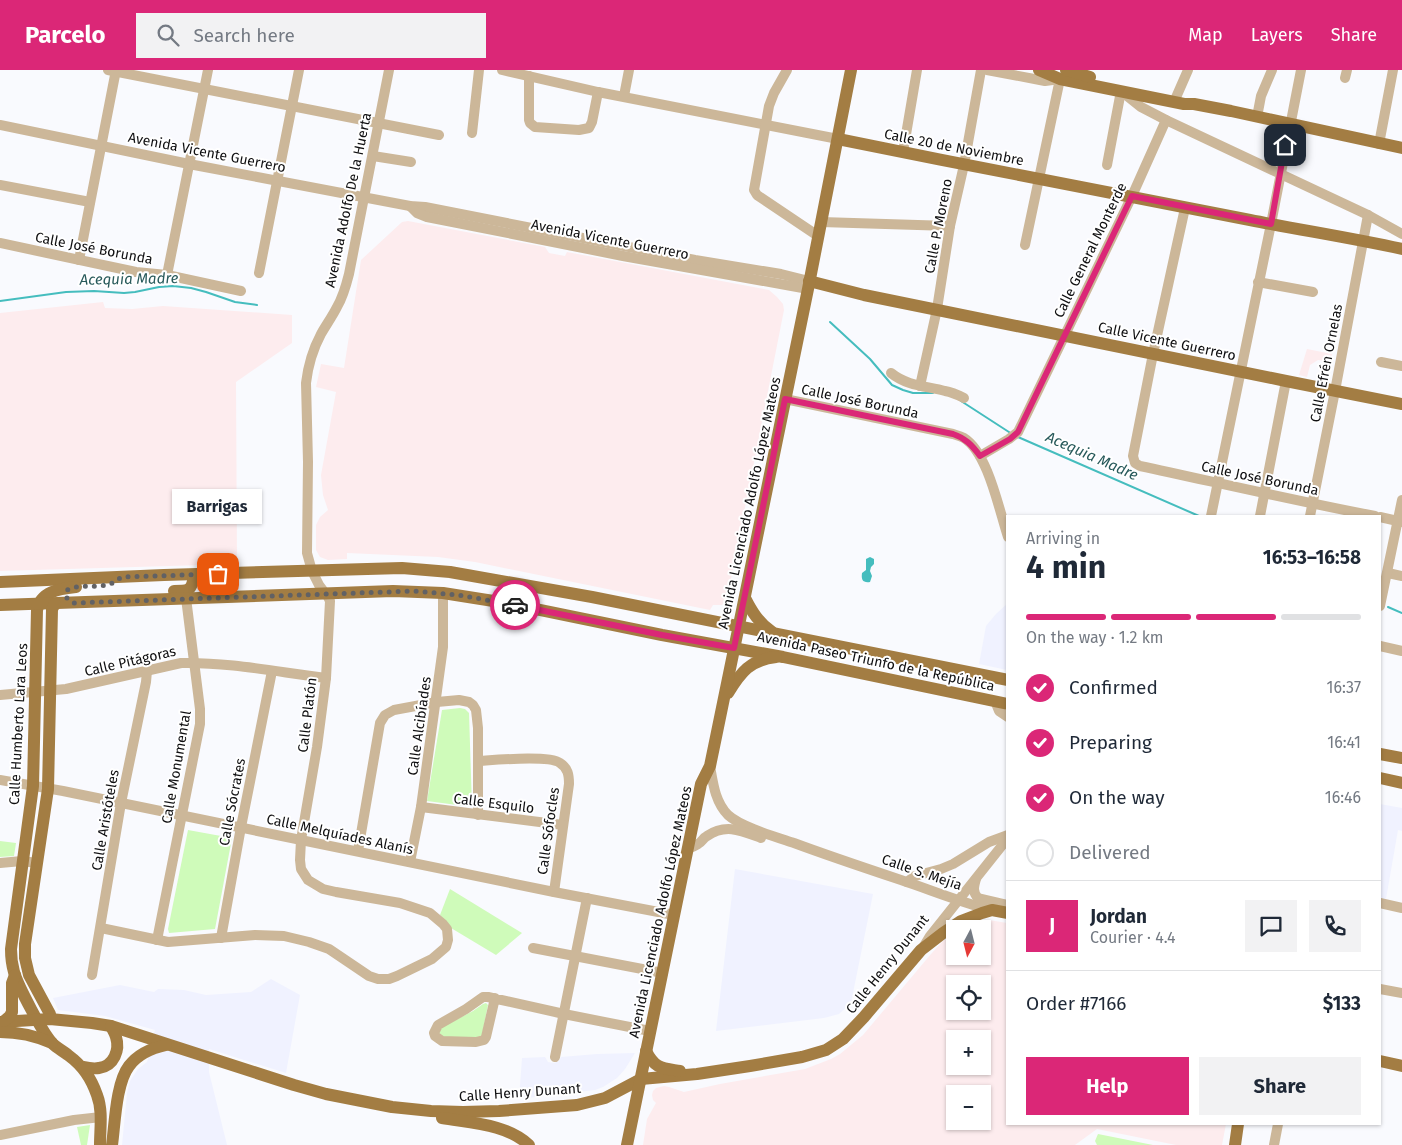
<!DOCTYPE html>
<html lang="en">
<head>
<meta charset="utf-8">
<style>
  :root { --surface:#fff; --page:#f2f2f3; --text:#1f2937; --muted:#747a83; --line:#e0e1e3; --accent:#db2777 }
  body { margin:0; font-family:"Fira Sans",sans-serif; background:var(--page); color:var(--text); height:100vh; display:flex; flex-direction:column; font-size:19px; white-space:nowrap }
  * { box-sizing:border-box; margin:0 }
  p { font-size:16px; color:var(--muted) }
  .icon { flex:none; width:28px; height:28px; fill:none; stroke:currentColor; stroke-width:2; stroke-linecap:round; stroke-linejoin:round }
  .map { position:relative; flex:1; overflow:hidden }
  .drawer { position:absolute; left:1006px; top:445px; width:375px; height:610px; display:flex; flex-direction:column; background:var(--surface); border-radius:0px; box-shadow:0 1px 4px #0004 }
  .drawer>* { flex:none }
  .needle { width:32px; rotate:187deg }
  .controls { position:absolute; left:946px; top:850px; display:grid; gap:10px }
  .controls a { display:grid; place-items:center; width:45px; height:45px; border-radius:0px; background:var(--surface); box-shadow:0 1px 4px #0004; font-size:25px }
  .pin { position:absolute; display:grid; place-items:center; width:42px; height:42px; color:#fff; margin:-21px; border-radius:10px; box-shadow:0 2px 8px #0006 }
  .courier { position:absolute; display:grid; place-items:center; width:50px; height:50px; margin:-25px; border:4px solid #db2777; border-radius:50%; background:#fff; color:#222; box-shadow:0 1px 6px #0007 }
  .bubble { position:absolute; height:35px; border-radius:0px; background:var(--surface); box-shadow:0 1px 4px #0004; font-size:16px; font-weight:700; line-height:35px; text-align:center }
  .head em { font-style:normal; font-weight:700 }
  .head div { display:flex; flex-direction:column-reverse }
  .head { display:flex; align-items:center; justify-content:space-between; height:85px; padding:0 20px }
  h1 { font-size:32px; font-weight:700; line-height:38px }
  .bar { display:grid; grid-template-columns:repeat(4,1fr); gap:8px 5px; align-content:center; height:60px; padding:0 20px }
  .bar i { height:6px; border-radius:4px; background:var(--line) }
  .bar .active { background:var(--accent) }
  .bar p { grid-column:span 4 }
  .line { display:flex; align-items:center; gap:12px; padding:0 20px; border-top:1px solid var(--line) }
  .line div { flex:1 }
  .round { display:grid; place-items:center; flex:none; width:52px; height:52px; border-radius:0px; background:var(--page) }
  ol { padding:0 20px; list-style:none }
  li { display:flex; align-items:center; gap:15px; height:55px }
  li p { margin-inline-start:auto }
  li .icon { padding:5px; border-radius:50%; background:var(--accent); color:#fff; stroke-width:4 }
  li:last-child { color:var(--muted) }
  li i { width:28px; height:28px; border:2px solid var(--line); border-radius:50% }
  .button { display:flex; gap:10px; margin-top:auto; padding:10px 20px }
  .button a { flex:1; height:58px; border-radius:0px; background:var(--accent); color:#fff; font-size:20px; font-weight:700; line-height:58px; text-align:center }
  .button a+a { background:var(--page); color:var(--text) }
  header { display:flex; align-items:center; gap:30px; box-sizing:border-box; height:70px; padding:0 25px; background:var(--accent); color:#fff }
  header strong { font-size:24px }
  nav { display:flex; gap:28px; margin-inline-start:auto; font-size:18px }
  .search { width:350px; height:45px; background:var(--page); display:flex; align-items:center; gap:12px; box-sizing:border-box; padding:0 18px; border-radius:0px; color:var(--muted); font-size:19px }
  .map>svg:first-child { display:block }
</style>
</head>
<body>
<header>
<strong>Parcelo</strong>
<div class="search"><svg class="icon" aria-label="search" viewBox="0 0 24 24"><circle cx="10" cy="10" r="6"/><path d="M15 15l6 6"/></svg>Search here</div>
<nav><a>Map</a><a>Layers</a><a>Share</a></nav>
</header>
<div class="map">
<svg width="1402" height="1075" viewBox="0 0 1402 1075">
  <rect width="100%" height="100%" fill="#f9fafe"/>
  <g fill="#fdecee" fill-rule="evenodd">
    <path d="M408 151 545 177 549 183 565 186 567 182 769 220 777 227 783 234 784 240 727 529 722 535H713L710 540 475 492 438 487 347 483V489L328 490 320 487 316 480V455L320 447 328 440 323 425 321 405 336 322 316 317 321 294 344 298 361 190 402 152Z"/>
    <path d="M103 232 105 238 132 239 163 236 292 245V273L236 312 237 494 0 501V243Z"/>
    <path d="M1307 279 1332 284 1331 292 1318 290 1310 295 1307 307 1299 305Z"/>
    <path d="M984 850H989L1007 853 1008 1054H1226L1222 1075H1176L1097 1059 1075 1075H643L647 1049 656 1033 653 1030 652 1025 653 1021 656 1018 664 1016 669 1017 684 1022 720 1014 805 999 831 989 840 984 863 965 931 884 943 871 955 864V886H982V859H965ZM955 914H982V941H955ZM955 969H982V996H955ZM955 1024H982V1051H955Z"/>
  </g>
  <g fill="#f0f2ff">
    <path d="M1007 534V600L979 594 986 556 996 544Z"/>
    <path d="M1380 734 1402 738V761L1398 760 1386 829 1380 828Z"/>
    <path d="M735 799 873 824 851 933 839 944 824 948 716 961Z"/>
    <path d="M271 909 300 925 286 1003 209 979V1002L227 1075H122L127 1023 130 1011 138 999 147 992 155 960 105 946 58 940 53 928 120 915 154 922 158 919 184 920 206 925 251 922Z"/>
    <path d="M635 983 625 999 617 1008 603 1017 595 1020 519 1029 522 988 545 987 548 992 554 993 559 991 561 987 597 984Z"/>
  </g>
  <g fill="#cffbba">
    <path d="M460 638 465 639 469 643 472 737 427 731 442 640Z"/>
    <path d="M188 760 232 768 215 859 169 863 168 859Z"/>
    <path d="M0 771 16 773 14 786 0 787Z"/>
    <path d="M450 819 522 863 496 885 451 858 440 845Z"/>
    <path d="M486 933 488 935 482 965 478 968 440 967 439 961 442 957 473 941 483 934Z"/>
    <path d="M90 1055 87 1075H81L77 1057Z"/>
    <path d="M1098 1064 1153 1075H1097L1095 1071Z"/>
  </g>
  <path fill="#45bdbe" d="M870 487 874 489V494L871 497 870 501 872 506 870 512C863 513 861 510 862 503L866 500V489Z"/>
  <g fill="none" stroke-linecap="round" stroke-linejoin="round">
    <g stroke="#45bdbe" stroke-width="2">
      <path d="M0 231 66 222 94 221 124 223 135 222 159 217 173 216 191 218 206 222 235 232 257 235"/>
      <path d="M830 252 870 289 892 315 903 320 913 323H933"/>
      <path d="M961 331 1012 364"/>
      <path d="M1018 367 1199 446"/>
      <path d="M1388 537 1402 543"/>
    </g>
    <g stroke="#ccb799" stroke-width="10">
      <path d="M108 0 439 65"/>
      <path d="M502 0 598 22 838 69"/>
      <path d="M787 0 774 23 769 36 754 120 757 125 818 166"/>
      <path d="M987 0 1045 11 1060 9 1025 175"/>
      <path d="M529 6V50L530 53 535 57 579 60 589 58 592 52 598 22"/>
      <path d="M1345 8 1347 0"/>
      <path d="M1121 21 1141 37 1166 50 1368 145 1402 164"/>
      <path d="M624 26 629 0"/>
      <path d="M1174 32 1188 0"/>
      <path d="M1257 47 1261 26 1272 0"/>
      <path d="M0 55 189 94 410 136 425 137 695 190 781 204 809 211"/>
      <path d="M472 63 479 0"/>
      <path d="M1379 74 1393 0"/>
      <path d="M903 82 917 0"/>
      <path d="M373 86 411 92"/>
      <path d="M1107 95 1121 21"/>
      <path d="M0 115 90 132"/>
      <path d="M410 136 417 143 427 147 623 186 808 219"/>
      <path d="M1185 138 1153 284 1133 386 1135 393 1140 396C1219 413 1296 431 1375 446"/>
      <path d="M821 152 950 156"/>
      <path d="M0 173 136 202 167 205 241 221"/>
      <path d="M79 190 116 0"/>
      <path d="M259 203 299 0"/>
      <path d="M167 205 208 0"/>
      <path d="M1258 212 1313 222"/>
      <path d="M1381 292 1402 296"/>
      <path d="M891 303C907 316 926 316 945 321 951 322 958 325 964 328"/>
      <path d="M920 316 937 239 950 156 964 95 981 0"/>
      <path d="M785 329 953 364C956 365 960 366 964 368 988 383 999 440 1008 467"/>
      <path d="M980 386 1009 369 1018 362 1132 126 1166 50"/>
      <path d="M1211 446 1271 154 1301 0"/>
      <path d="M1260 446 1286 311"/>
      <path d="M1310 446 1335 321 1368 145"/>
      <path d="M1380 447 1402 452"/>
      <path d="M1388 503 1402 506"/>
      <path d="M1380 536 1402 430"/>
      <path d="M1380 576 1402 581"/>
      <path d="M0 625 66 619 181 593C229 592 277 602 326 608"/>
      <path d="M995 631 999 641 1008 647"/>
      <path d="M478 691C495 690 549 685 560 693 568 698 569 705 569 714L554 822"/>
      <path d="M710 696C713 713 715 732 728 745 741 757 776 767 794 773 829 786 865 798 901 810 931 820 960 832 991 840"/>
      <path d="M0 710 63 721 554 822 674 845"/>
      <path d="M421 737 563 755"/>
      <path d="M687 779C690 778 695 776 698 774 702 772 703 768 707 766 726 753 742 761 761 768"/>
      <path d="M358 781 380 653 385 645 394 640 437 632 459 630 469 632 473 635 476 640 478 658V745"/>
      <path d="M410 792 421 737 443 577V523"/>
      <path d="M0 793 22 791 37 793"/>
      <path d="M976 809C974 816 972 822 978 828L1008 835"/>
      <path d="M907 812 915 806 941 799 953 794 989 772 1008 765"/>
      <path d="M1380 833 1402 838"/>
      <path d="M101 858 168 872 255 865 284 866 309 872 329 879 369 906 378 909H389L397 906 432 889 446 877 448 870 447 859 443 854 430 843 400 833 336 822 323 819 308 810 301 799 300 790 301 770 317 677 326 608 330 531 328 527 319 515 312 501 307 483 308 392 306 313C308 296 313 279 321 264 326 255 332 247 337 237 343 227 346 216 349 204L389 0"/>
      <path d="M221 868 241 757 272 601"/>
      <path d="M157 870 200 654V639L186 528"/>
      <path d="M924 876 930 866 1008 768"/>
      <path d="M533 878 663 903"/>
      <path d="M92 905 121 733 146 612 147 601"/>
      <path d="M1380 919 1402 923"/>
      <path d="M495 928 486 967 484 970 476 972 442 971 435 966 434 963 438 955 466 939 483 927H488L564 944 650 961"/>
      <path d="M555 987 587 828"/>
      <path d="M0 1065 74 1050 101 1047"/>
      <path d="M1274 1075 1278 1054"/>
    </g>
    <g stroke="#a37d43" stroke-width="12">
      <path d="M1039 0 1060 9 1184 34H1194L1231 41 1402 78"/>
      <path d="M1066 0 1090 7"/>
      <path d="M838 69C975 97 1112 123 1250 150 1300 160 1352 168 1402 179"/>
      <path d="M809 211 864 225 1286 311 1402 334"/>
      <path d="M0 512 164 505 402 498 450 502 592 527 1008 610"/>
      <path d="M76 517C59 519 41 521 37 540L33 716 11 879C11 887 12 895 14 902 18 916 43 964 53 974 57 978 63 981 68 985 83 996 91 1008 97 1025 103 1041 100 1058 100 1075"/>
      <path d="M174 521C189 521 192 521 194 505"/>
      <path d="M745 528C752 542 759 553 772 562"/>
      <path d="M0 535 393 521 443 523 506 533 662 565 783 587 1008 634"/>
      <path d="M728 623C741 602 750 590 776 587"/>
      <path d="M1380 684 1402 688"/>
      <path d="M1380 708 1402 713"/>
      <path d="M50 949V944L29 905 25 888V874L48 719 52 539 55 534"/>
      <path d="M0 952 50 949 92 953 111 956 294 1015 326 1024 392 1037 431 1041 463 1042 499 1041 577 1035 605 1028 641 1009 697 1004 750 996 802 987 826 980 843 969 864 947 921 880 943 863 961 851 982 843 992 840 1008 843"/>
      <path d="M3 952 10 946 12 942V913L15 905"/>
      <path d="M0 962C19 962 36 966 52 973"/>
      <path d="M646 981C655 999 662 998 680 1001"/>
      <path d="M1380 991 1402 996"/>
      <path d="M83 997C88 998 94 999 99 998 114 996 120 980 116 967 115 963 112 959 111 956"/>
      <path d="M442 1048C471 1053 507 1054 529 1075"/>
      <path d="M112 1075C115 1053 116 1013 129 996 138 984 152 978 166 975"/>
      <path d="M627 1075 701 714 710 696 716 667 808 219 851 0"/>
      <path d="M1235 1075 1238 1054"/>
    </g>
  </g>
  <g fill="none" stroke-linecap="round" stroke-linejoin="round">
    <path stroke="#616164" stroke-width="5" stroke-dasharray="0 9" d="M218 504 121 507C104 523 86 511 67 520L66 524 67 528 74 533 414 521 458 525 515 535"/>
    <path stroke="#db2777" stroke-width="6" d="M515 535 662 565 734 578 785 329 953 364C965 368 972 375 980 386L1010 369 1018 362 1132 126 1271 154 1285 75"/>
  </g>
  <g text-anchor="middle" stroke-width="4" stroke-linejoin="round" paint-order="stroke">
    <g font-size="14" fill="#0f0f11" stroke="#fff">
      <text transform="translate(954 77) rotate(11)" y="5">Calle 20 de Noviembre</text>
      <text transform="translate(207 82) rotate(11)" y="5">Avenida Vicente Guerrero</text>
      <text transform="translate(348 130) rotate(-78)" y="5">Avenida Adolfo De la Huerta</text>
      <text transform="translate(938 156) rotate(-79)" y="5">Calle P. Moreno</text>
      <text transform="translate(610 169) rotate(11)" y="5">Avenida Vicente Guerrero</text>
      <text transform="translate(94 178) rotate(11)" y="5">Calle José Borunda</text>
      <text transform="translate(1090 180) rotate(-64)" y="5">Calle General Monterde</text>
      <text transform="translate(1167 271) rotate(12)" y="5">Calle Vicente Guerrero</text>
      <text transform="translate(1326 293) rotate(-79)" y="5">Calle Efrén Ornelas</text>
      <text transform="translate(860 331) rotate(12)" y="5">Calle José Borunda</text>
      <text transform="translate(1260 408) rotate(12)" y="5">Calle José Borunda</text>
      <text transform="translate(749 433) rotate(-78)" y="5">Avenida Licenciado Adolfo López Mateos</text>
      <text transform="translate(130 591) rotate(-13)" y="5">Calle Pitágoras</text>
      <text transform="translate(876 591) rotate(12)" y="5">Avenida Paseo Triunfo de la República</text>
      <text transform="translate(307 645) rotate(-83)" y="5">Calle Platón</text>
      <text transform="translate(18 654) rotate(-87)" y="5">Calle Humberto Lara Leos</text>
      <text transform="translate(419 656) rotate(-82)" y="5">Calle Alcibíades</text>
      <text transform="translate(176 697) rotate(-80)" y="5">Calle Monumental</text>
      <text transform="translate(232 732) rotate(-79)" y="5">Calle Sócrates</text>
      <text transform="translate(494 733) rotate(7)" y="5">Calle Esquilo</text>
      <text transform="translate(105 750) rotate(-80)" y="5">Calle Aristóteles</text>
      <text transform="translate(548 761) rotate(-82)" y="5">Calle Sófocles</text>
      <text transform="translate(340 764) rotate(12)" y="5">Calle Melquíades Alanís</text>
      <text transform="translate(922 802) rotate(19)" y="5">Calle S. Mejía</text>
      <text transform="translate(660 842) rotate(-78)" y="5">Avenida Licenciado Adolfo López Mateos</text>
      <text transform="translate(887 894) rotate(-51)" y="5">Calle Henry Dunant</text>
      <text transform="translate(520 1022) rotate(-4)" y="5">Calle Henry Dunant</text>
    </g>
    <g font-size="15" font-style="italic" fill="#285a5b" stroke="#fff">
      <text transform="translate(129 209) rotate(-1)" y="5">Acequia Madre</text>
      <text transform="translate(1092 386) rotate(24)" y="5">Acequia Madre</text>
    </g>
  </g>
</svg>
<div class="controls">
<a><svg class="needle" viewBox="-14 -14 28 28"><path d="M0-13l5 13h-10z" fill="#e53935"/><path d="M0 13l5-13h-10z" fill="#747a83"/></svg></a>
<a><svg class="icon" aria-label="locate" viewBox="0 0 24 24"><circle cx="12" cy="12" r="6"/><path d="M12 2v4M12 18v4M2 12h4M18 12h4"/></svg></a>
<a>+</a>
<a>−</a>
</div>
<div class="pin" style="left:218px;top:504px;background:#ea580c"><svg class="icon" aria-label="bag" viewBox="0 0 24 24"><path d="M5 8h14l-1 12H6zM9 8a3 3 0 0 1 6 0"/></svg></div>
<div class="pin" style="left:1285px;top:75px;background:#1f2937"><svg class="icon" aria-label="home" viewBox="0 0 24 24"><path d="M3 11l9-7 9 7M6 9v11h12V9"/></svg></div>
<div class="courier" style="left:515px;top:535px"><svg class="icon" aria-label="car" viewBox="0 0 24 24"><path d="M5 17H2v-5l4-1 3-4h7l3 4 3 1v5h-3M9 17h6M6 11h13"/><circle cx="7" cy="17" r="2"/><circle cx="17" cy="17" r="2"/></svg></div>
<div class="bubble" style="left:172px;top:419px;width:90px">Barrigas</div>
<section class="drawer">
<div class="head"><div><h1>4 min</h1><p>Arriving in</p></div><em>16:53–16:58</em></div>
<div class="bar"><i class="active"></i><i class="active"></i><i class="active"></i><i></i><p>On the way · 1.2 km</p></div>
<ol>
<li><svg class="icon" aria-label="check" viewBox="0 0 24 24"><path d="M5 12l5 5 9-10"/></svg>Confirmed<p>16:37</p></li>
<li><svg class="icon" aria-label="check" viewBox="0 0 24 24"><path d="M5 12l5 5 9-10"/></svg>Preparing<p>16:41</p></li>
<li><svg class="icon" aria-label="check" viewBox="0 0 24 24"><path d="M5 12l5 5 9-10"/></svg>On the way<p>16:46</p></li>
<li><i></i>Delivered</li>
</ol>
<div class="line" style="height:90px"><b class="round" style="background:var(--accent);color:#fff">J</b><div><b>Jordan</b><p>Courier · 4.4</p></div><a class="round"><svg class="icon" aria-label="chat" viewBox="0 0 24 24"><path d="M4 5h16v11H9l-5 4z"/></svg></a><a class="round"><svg class="icon" aria-label="phone" viewBox="0 0 24 24"><path d="M5 4h4l2 5-3 2q2 4 5 5l2-3 5 2v4C11 20 4 13 5 4z"/></svg></a></div>
<div class="line" style="height:65px"><div>Order #7166</div><b>$133</b></div>
<div class="button"><a>Help</a><a>Share</a></div>
</section>
</div>
</body>
</html>
